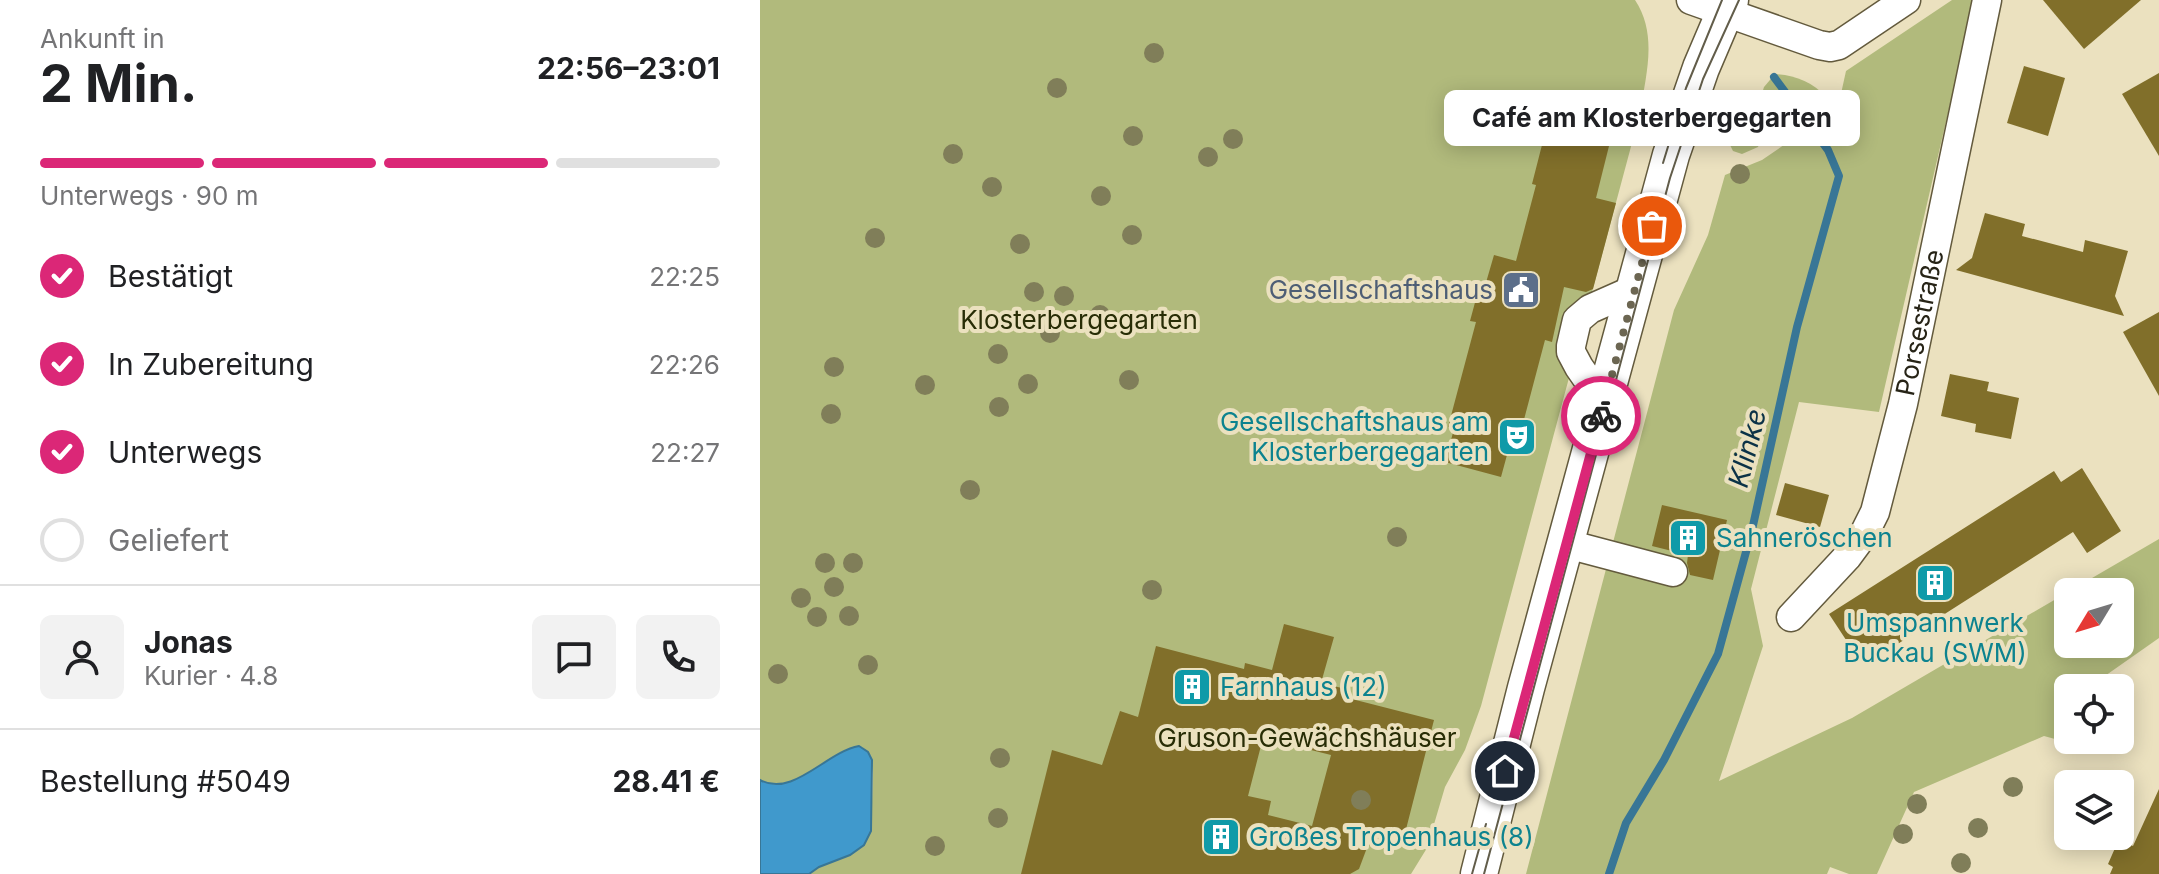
<!DOCTYPE html>
<html lang="de">
<head>
<meta charset="utf-8">
<style>
  :root { --surface:#fff; --page:#f2f2f2; --text:#202124; --muted:#757577; --line:#e0e0e0; --accent:#db2777 }
  body { margin:0; font-family:Inter,sans-serif; background:var(--page); color:var(--text); height:100vh; display:flex; flex-direction:column; font-size:30px; white-space:nowrap }
  * { box-sizing:border-box; margin:0 }
  p { font-size:26px; color:var(--muted) }
  .icon { flex:none; width:44px; height:44px; fill:none; stroke:currentColor; stroke-width:2; stroke-linecap:round; stroke-linejoin:round }
  .map { position:relative; flex:1; overflow:hidden }
  .sheet { display:flex; flex-direction:column; background:var(--surface); width:760px }
  .sheet>* { flex:none }
  .needle { width:52px; rotate:232deg }
  .fabs { position:absolute; left:1294px; top:578px; display:grid; gap:16px }
  .fabs a { display:grid; place-items:center; width:80px; height:80px; border-radius:12px; background:var(--surface); box-shadow:0 4px 20px #0003; font-size:40px }
  .pin { position:absolute; display:grid; place-items:center; width:68px; height:68px; color:#fff; margin:-34px; border:4px solid #fff; border-radius:50%; box-shadow:0 2px 8px #0007 }
  .courier { position:absolute; display:grid; place-items:center; width:80px; height:80px; margin:-40px; border:6px solid #db2777; border-radius:50%; background:#fff; color:#222; box-shadow:0 2px 10px #0007 }
  .bubble { position:absolute; height:56px; border-radius:12px; background:var(--surface); box-shadow:0 4px 20px #0003; font-size:26px; font-weight:700; line-height:56px; text-align:center }
  .headline em { font-style:normal; font-weight:700 }
  .headline div { display:flex; flex-direction:column-reverse }
  .headline { display:flex; align-items:center; justify-content:space-between; height:136px; padding:0 40px }
  h1 { font-size:52px; font-weight:700; line-height:60px }
  .bar { display:grid; grid-template-columns:repeat(4,1fr); gap:12px 8px; align-content:center; height:96px; padding:0 40px }
  .bar i { height:10px; border-radius:6px; background:var(--line) }
  .bar .active { background:var(--accent) }
  .bar p { grid-column:span 4 }
  .line { display:flex; align-items:center; gap:20px; padding:0 40px; border-top:2px solid var(--line) }
  .line div { flex:1 }
  .round { display:grid; place-items:center; flex:none; width:84px; height:84px; border-radius:12px; background:var(--page) }
  ol { padding:0 40px; list-style:none }
  li { display:flex; align-items:center; gap:24px; height:88px }
  li p { margin-inline-start:auto }
  li .icon { padding:8px; border-radius:50%; background:var(--accent); color:#fff; stroke-width:4 }
  li:last-child { color:var(--muted) }
  li i { width:44px; height:44px; border:4px solid var(--line); border-radius:50% }
  main { display:flex; flex:1; min-height:0 }
  .map>svg:first-child { display:block }
</style>
</head>
<body>
<main>
<section class="sheet">
<div class="headline"><div><h1>2 Min.</h1><p>Ankunft in</p></div><em>22:56–23:01</em></div>
<div class="bar"><i class="active"></i><i class="active"></i><i class="active"></i><i></i><p>Unterwegs · 90 m</p></div>
<ol>
<li><svg class="icon" aria-label="check" viewBox="0 0 24 24"><path d="M5 12l5 5 9-10"/></svg>Bestätigt<p>22:25</p></li>
<li><svg class="icon" aria-label="check" viewBox="0 0 24 24"><path d="M5 12l5 5 9-10"/></svg>In Zubereitung<p>22:26</p></li>
<li><svg class="icon" aria-label="check" viewBox="0 0 24 24"><path d="M5 12l5 5 9-10"/></svg>Unterwegs<p>22:27</p></li>
<li><i></i>Geliefert</li>
</ol>
<div class="line" style="height:144px"><a class="round"><svg class="icon" aria-label="person" viewBox="0 0 24 24"><circle cx="12" cy="8" r="4"/><path d="M4 21q1-7 8-7t8 7"/></svg></a><div><b>Jonas</b><p>Kurier · 4.8</p></div><a class="round"><svg class="icon" aria-label="chat" viewBox="0 0 24 24"><path d="M4 5h16v11H9l-5 4z"/></svg></a><a class="round"><svg class="icon" aria-label="phone" viewBox="0 0 24 24"><path d="M5 4h4l2 5-3 2q2 4 5 5l2-3 5 2v4C11 20 4 13 5 4z"/></svg></a></div>
<div class="line" style="height:104px"><div>Bestellung #5049</div><b>28.41 €</b></div>
</section>
<div class="map">
<svg width="1399" height="874" viewBox="0 0 1399 874">
  <rect width="100%" height="100%" fill="#ebe1bf"/>
  <g fill="#b1ba7c">
    <path d="M0 0H875C898 35 886 74 880 113L721 706 705 750 685 787 667 848 651 874H49L59 867 90 855 111 831 113 773 111 756 103 748 99 746C66 752 33 798 0 780Z"/>
    <path d="M1192 0H1214L1119 412 1039 402 991 589 1003 646 959 781 1092 718 1308 592V644H1360V592H1308L1399 539V638L1342 678 1341 688H1308V740H1336L1335 750 1284 736 1154 792 1117 874H1089L1070 867 1067 874H766L914 310 948 235 965 175 1002 160 1050 127 1077 112 1086 71Z"/>
    <path d="M1015 74C1035 75 1053 82 1066 97L1015 134 996 112 1004 87Z"/>
    <path d="M982 115 988 117 1002 138 998 147 982 154 973 151 970 145 977 119Z"/>
  </g>
  <path fill="#4099cc" stroke="#387696" stroke-width="2" d="M99 746 108 752 112 760 111 831 104 845 90 855 59 867 49 874H0V780C33 798 66 752 99 746Z"/>
  <g fill="none" stroke-linecap="round" stroke-linejoin="round">
    <path stroke="#387696" stroke-width="8" d="M849 874 866 823 904 760 958 654 992 530 1037 327 1079 176 1068 150 1014 77"/>
  </g>
  <g fill="#816f2a" fill-rule="evenodd">
    <path d="M1283 0H1381L1324 49Z"/>
    <path d="M1264 66 1305 78 1288 136 1247 123Z"/>
    <path d="M1399 73V156L1362 94Z"/>
    <path d="M794 98 857 114 836 198 856 203 833 289 826 292 804 287 792 342 785 340 757 446 750 444 741 477 685 462 694 429 688 427 716 322 710 321 720 284 725 286 734 255 756 261 776 185 772 184Z"/>
    <path d="M1225 213 1265 224 1262 236 1323 252 1325 240 1368 251 1355 296 1364 316 1196 270 1212 258Z"/>
    <path d="M1399 312V396L1363 332Z"/>
    <path d="M1190 374 1229 382 1227 391 1259 398 1251 439 1215 432 1216 424 1181 416Z"/>
    <path d="M1322 468 1361 531 1327 553 1313 532 1111 661 1098 641 1090 646 1069 614 1294 471 1301 482Z"/>
    <path d="M1025 483 1069 495 1060 527 1016 515Z"/>
    <path d="M902 505 967 520 953 580 930 575 927 563 928 555 892 546Z"/>
    <path d="M524 624 574 637 561 683 586 689 584 697 674 720 643 841 633 851 608 845 599 869 590 874H261L292 750 342 765 360 711 378 717 396 646 484 669 485 663 512 670ZM503 738 571 755 552 826 508 815 511 801 488 796Z"/>
    <path d="M1399 789V874H1350L1353 867 1348 864 1359 839 1373 846Z"/>
  </g>
  <g fill="none" stroke-linecap="round" stroke-linejoin="round">
    <defs>
      <g id="minor">
        <path d="M931 0 1059 45 1070 47 1079 45 1146 0"/>
        <path d="M844 403 819 367 811 352V346L817 320 830 309 873 290"/>
        <path d="M807 544 913 572"/>
        <path id="s1" d="M1031 617 1087 557 1104 534 1115 512 1143 404 1227 0"/>
      </g>
      <path id="major" d="M719 874 766 688 911 155 941 68 970 0"/>
    </defs>
    <use href="#minor" stroke="#635a3d" stroke-width="31"/>
    <use href="#major" stroke="#635a3d" stroke-width="39"/>
    <use href="#minor" stroke="#fff" stroke-width="28"/>
    <use href="#major" stroke="#fff" stroke-width="36"/>
    <g stroke="#625d4a" stroke-width="2">
      <path d="M903 163 926 88 962 0"/>
      <path d="M712 874 726 824"/>
      <path d="M724 874 910 178 943 79 979 0"/>
    </g>
  </g>
  <g fill="#807e59">
    <circle cx="394" cy="53" r="10"/>
    <circle cx="297" cy="88" r="10"/>
    <circle cx="373" cy="136" r="10"/>
    <circle cx="473" cy="139" r="10"/>
    <circle cx="193" cy="154" r="10"/>
    <circle cx="448" cy="157" r="10"/>
    <circle cx="980" cy="174" r="10"/>
    <circle cx="232" cy="187" r="10"/>
    <circle cx="341" cy="196" r="10"/>
    <circle cx="372" cy="235" r="10"/>
    <circle cx="115" cy="238" r="10"/>
    <circle cx="260" cy="244" r="10"/>
    <circle cx="274" cy="292" r="10"/>
    <circle cx="304" cy="296" r="10"/>
    <circle cx="340" cy="315" r="10"/>
    <circle cx="290" cy="333" r="10"/>
    <circle cx="238" cy="354" r="10"/>
    <circle cx="74" cy="367" r="10"/>
    <circle cx="369" cy="380" r="10"/>
    <circle cx="268" cy="384" r="10"/>
    <circle cx="165" cy="385" r="10"/>
    <circle cx="239" cy="407" r="10"/>
    <circle cx="71" cy="414" r="10"/>
    <circle cx="210" cy="490" r="10"/>
    <circle cx="637" cy="537" r="10"/>
    <circle cx="65" cy="563" r="10"/>
    <circle cx="93" cy="563" r="10"/>
    <circle cx="74" cy="587" r="10"/>
    <circle cx="392" cy="590" r="10"/>
    <circle cx="41" cy="598" r="10"/>
    <circle cx="89" cy="616" r="10"/>
    <circle cx="57" cy="617" r="10"/>
    <circle cx="108" cy="665" r="10"/>
    <circle cx="18" cy="674" r="10"/>
    <circle cx="240" cy="758" r="10"/>
    <circle cx="1253" cy="787" r="10"/>
    <circle cx="601" cy="800" r="10"/>
    <circle cx="1157" cy="804" r="10"/>
    <circle cx="238" cy="818" r="10"/>
    <circle cx="1218" cy="828" r="10"/>
    <circle cx="1143" cy="834" r="10"/>
    <circle cx="175" cy="846" r="10"/>
    <circle cx="1201" cy="863" r="10"/>
  </g>
  <g fill="none" stroke-linecap="round" stroke-linejoin="round">
    <path stroke="#6c6652" stroke-width="8" stroke-dasharray="0 14.4" d="M841 416 892 226"/>
    <path stroke="#db2777" stroke-width="10" d="M745 771 841 416"/>
  </g>
  <defs>
    <symbol id="civic-square" viewBox="-11 -11 22 22"><rect x="-9" y="-9" width="18" height="18" rx="4" fill="#5c6f8a" stroke="#ebe1bf"/><path d="M-.6-6.5H3V-4.5H.6V-3L4-1V1h2V6H-6V1h2V-1L-.6-3ZM-1.2 2.5V6h2.4V2.5Z" fill="#fff"/></symbol>
    <symbol id="theatre-square" viewBox="-11 -11 22 22"><rect x="-9" y="-9" width="18" height="18" rx="4" fill="#0f9aa8" stroke="#ebe1bf"/><path d="M-5-5.5Q0-4 5-5.5V0Q5 5 0 6Q-5 5-5 0ZM-3.3-2.5H-1v1.5H-3.3ZM1-2.5H3.3v1.5H1ZM-2.8 1Q0 5.5 2.8 1Z" fill="#fff"/></symbol>
    <symbol id="building-square" viewBox="-11 -11 22 22"><rect x="-9" y="-9" width="18" height="18" rx="4" fill="#0f9aa8" stroke="#ebe1bf"/><path d="M-4-6H4V6H1V3H-1V6H-4ZM-2.5-4.3h1.7v1.8h-1.7ZM.8-4.3h1.7v1.8H.8ZM-2.5-1h1.7V.8h-1.7ZM.8-1h1.7V.8H.8Z" fill="#fff"/></symbol>
  </defs>
  <g fill-rule="evenodd">
    <use href="#civic-square" x="739" y="268" width="44" height="44"/>
    <use href="#theatre-square" x="735" y="415" width="44" height="44"/>
    <use href="#building-square" x="906" y="516" width="44" height="44"/>
    <use href="#building-square" x="1153" y="561" width="44" height="44"/>
    <use href="#building-square" x="410" y="665" width="44" height="44"/>
    <use href="#building-square" x="439" y="815" width="44" height="44"/>
  </g>
  <g text-anchor="middle" stroke-width="8" stroke-linejoin="round" paint-order="stroke">
    <g font-size="26" fill="#4e5e75" stroke="#ebe1bf" text-anchor="end">
      <text x="733" y="299">Gesellschaftshaus</text>
    </g>
    <g font-size="26" fill="#282d06" stroke="#ebe1bf">
      <text x="319" y="329">Klosterbergegarten</text>
      <text x="547" y="747">Gruson-Gewächshäuser</text>
    </g>
    <g font-size="26" fill="#272417" stroke="#ebe1bf">
      <text dy="9" stroke="none"><textPath href="#s1" startOffset="330">Porsestraße</textPath></text>
    </g>
    <g font-size="26" fill="#0d838f" stroke="#ebe1bf" text-anchor="start">
      <text x="729" y="431" text-anchor="end">Gesellschaftshaus am<tspan x="729" dy="30">Klosterbergegarten</tspan></text>
      <text x="956" y="547">Sahneröschen</text>
      <text x="1175" y="632" text-anchor="middle">Umspannwerk<tspan x="1175" dy="30">Buckau (SWM)</tspan></text>
      <text x="460" y="696">Farnhaus (12)</text>
      <text x="489" y="846">Großes Tropenhaus (8)</text>
    </g>
    <g font-size="28" font-style="italic" fill="#0b3247" stroke="#ebe1bf">
      <text transform="translate(987 448) rotate(-76)" y="10">Klinke</text>
    </g>
  </g>
</svg>
<div class="fabs">
<a><svg class="needle" viewBox="-14 -14 28 28"><path d="M0-13l5 13h-10z" fill="#e53935"/><path d="M0 13l5-13h-10z" fill="#757577"/></svg></a>
<a><svg class="icon" aria-label="locate" viewBox="0 0 24 24"><circle cx="12" cy="12" r="6"/><path d="M12 2v4M12 18v4M2 12h4M18 12h4"/></svg></a>
<a><svg class="icon" aria-label="layers" viewBox="0 0 24 24"><path d="M12 4l9 5-9 5-9-5zM3 14l9 5 9-5"/></svg></a>
</div>
<div class="pin" style="left:892px;top:226px;background:#ea580c"><svg class="icon" aria-label="bag" viewBox="0 0 24 24"><path d="M5 8h14l-1 12H6zM9 8a3 3 0 0 1 6 0"/></svg></div>
<div class="pin" style="left:745px;top:771px;background:#1f2937"><svg class="icon" aria-label="home" viewBox="0 0 24 24"><path d="M3 11l9-7 9 7M6 9v11h12V9"/></svg></div>
<div class="courier" style="left:841px;top:416px"><svg class="icon" aria-label="bike" viewBox="0 0 24 24"><circle cx="6" cy="16" r="4"/><circle cx="18" cy="16" r="4"/><path d="M6 16l4-8h5l3 8M10 8l3 8H6M13 5h3"/></svg></div>
<div class="bubble" style="left:684px;top:90px;width:416px">Café am Klosterbergegarten</div>
</div>
</main>
</body>
</html>
